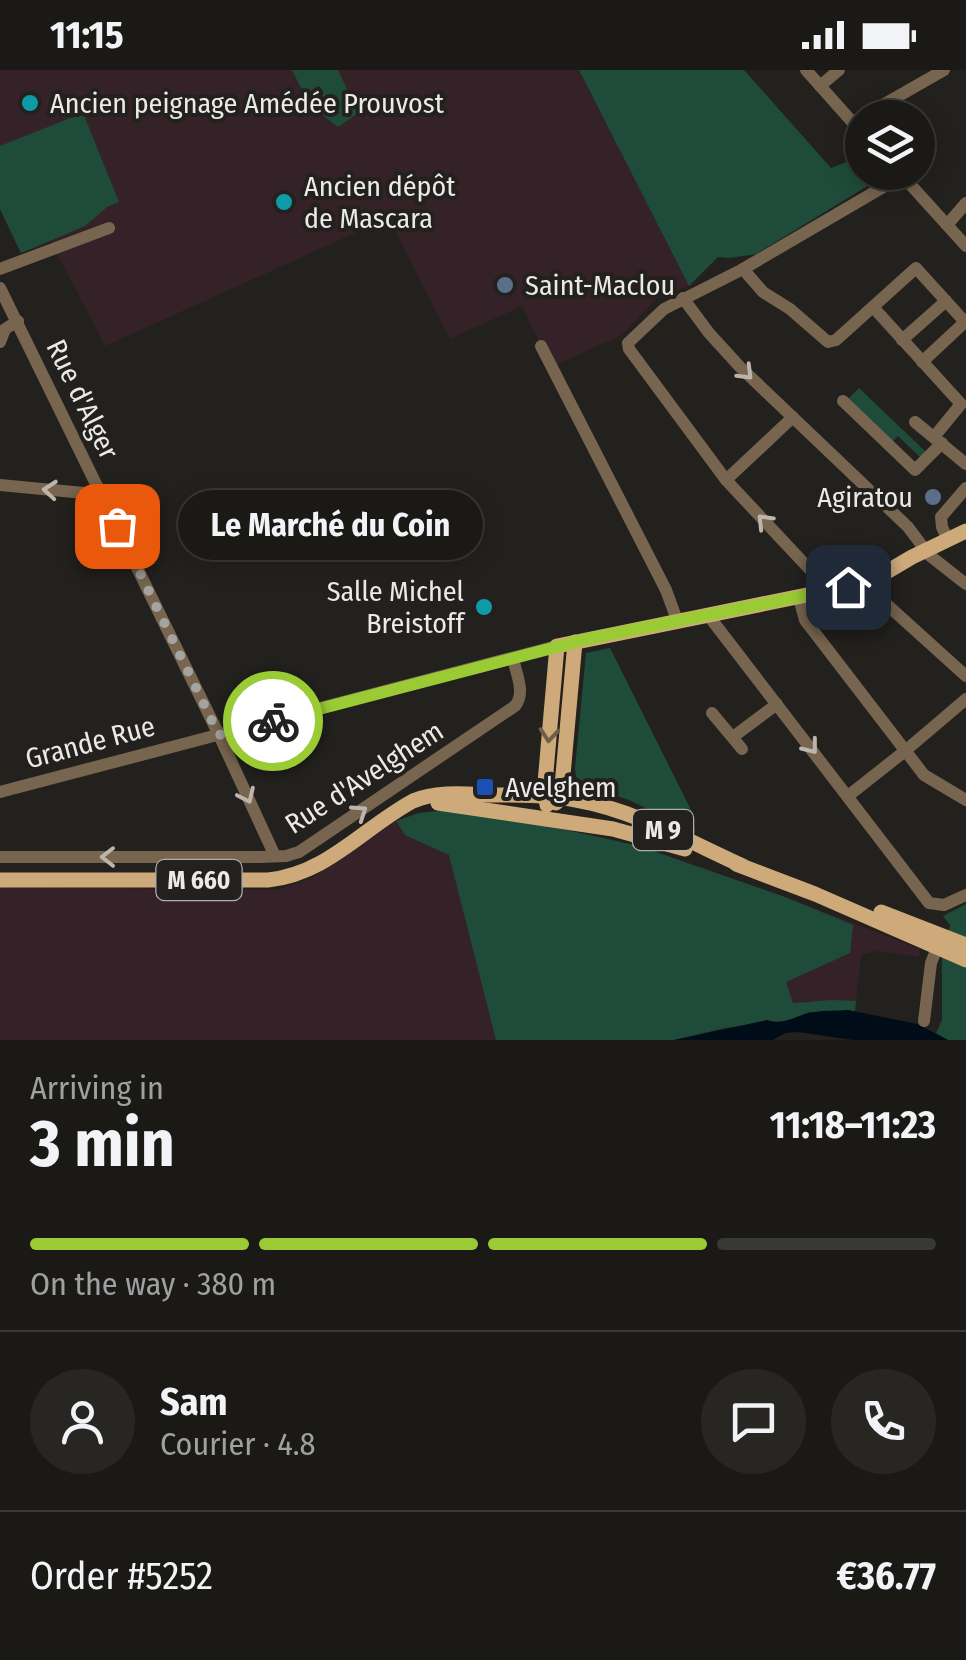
<!DOCTYPE html>
<html lang="en">
<head>
<meta charset="utf-8">
<style>
  :root { --surface:#1a1916; --page:#272623; --text:#f1f3f6; --muted:#9fa0a1; --line:#383835; --accent:#9acb35 }
  body { margin:0; font-family:"Fira Sans Condensed",sans-serif; background:var(--page); color:var(--text); height:100vh; display:flex; flex-direction:column; font-size:38px; white-space:nowrap }
  * { box-sizing:border-box; margin:0 }
  p { font-size:32px; color:var(--muted) }
  .icon { flex:none; width:55px; height:55px; fill:none; stroke:currentColor; stroke-width:2; stroke-linecap:round; stroke-linejoin:round }
  .map { position:relative; height:970px; overflow:hidden }
  .drawer { display:flex; flex-direction:column; background:var(--surface); flex:1 }
  .drawer>* { flex:none }
  .fabs { position:absolute; left:845px; top:30px; display:grid; gap:20px }
  .fabs a { display:grid; place-items:center; width:90px; height:90px; border-radius:50%; background:var(--surface); box-shadow:0 5px 25px #0003,0 0 0 2px var(--line); font-size:50px }
  .pin { position:absolute; display:grid; place-items:center; width:85px; height:85px; color:#fff; margin:-42px; border-radius:20px; box-shadow:0 5px 15px #0006 }
  .courier { position:absolute; display:grid; place-items:center; width:100px; height:100px; margin:-50px; border:8px solid #9acb35; border-radius:50%; background:#fff; color:#222; box-shadow:0 2px 12px #0007 }
  .bubble { position:absolute; height:70px; border-radius:35px; background:var(--surface); box-shadow:0 5px 25px #0003,0 0 0 2px var(--line); font-size:32px; font-weight:700; line-height:70px; text-align:center }
  .summary em { font-style:normal; font-weight:700 }
  .summary div { display:flex; flex-direction:column-reverse }
  .summary { display:flex; align-items:center; justify-content:space-between; height:170px; padding:0 30px }
  h1 { font-size:65px; font-weight:700; line-height:75px }
  .bar { display:grid; grid-template-columns:repeat(4,1fr); gap:15px 10px; align-content:center; height:120px; padding:0 30px }
  .bar i { height:12px; border-radius:8px; background:var(--line) }
  .bar .active { background:var(--accent) }
  .bar p { grid-column:span 4 }
  .line { display:flex; align-items:center; gap:25px; padding:0 30px; border-top:2px solid var(--line) }
  .line div { flex:1 }
  .round { display:grid; place-items:center; flex:none; width:105px; height:105px; border-radius:52px; background:var(--page) }
  .status { display:flex; justify-content:space-between; align-items:center; height:70px; padding:0 50px; background:var(--surface); direction:ltr }
  .status svg { height:28px; fill:currentColor }
  .map>svg:first-child { display:block }
</style>
</head>
<body>
<div class="status"><b>11:15</b><svg viewBox="0 0 49 12"><path d="M0 12V9h3v3zM5 12V6h3v6zM10 12V3h3v9zM15 12V0h3v12zM26 1h20v11H26zM47 4h2v5h-2z"/></svg></div>
<div class="map">
<svg width="966" height="970" viewBox="0 0 966 970">
  <rect width="100%" height="100%" fill="#23211e"/>
  <g fill="#352228">
    <path d="M0 0H579L689 216 656 229 622 265 551 297 522 236 450 269 390 150 366 158 105 276 51 172 21 183 0 139Z"/>
    <path d="M419 743 639 776 785 827 920 879 919 887 877 881 861 885 856 931H806L596 970H0V817L276 820 311 809 396 751Z"/>
  </g>
  <g fill="#1f4c3a">
    <path d="M292 0H338L358 43 338 57 309 34Z"/>
    <path d="M579 0H744L831 98 862 86V102L885 103 879 109 756 184 730 188 718 187 689 216Z"/>
    <path d="M83 43 119 132 107 137 85 156 21 183 0 139V76Z"/>
    <path d="M859 318 927 383 922 389 898 366 892 372 847 330Z"/>
    <path d="M610 578 692 742 695 762 629 730 595 719 576 707 575 698 586 583Z"/>
    <path d="M449 740 553 757 639 776 785 827 853 855 850 883 786 912 793 933 831 930 856 931 855 941 809 942 787 951 725 958 674 970H496L449 785 405 765 396 751 419 743Z"/>
    <path d="M966 834V970H948L936 963 942 950V887L950 855 943 846Z"/>
  </g>
  <path fill="#000c18" d="M848 940 917 954 948 970H853L798 962 786 963 773 970H674L767 950C786 956 797 944 815 942 825 940 837 941 848 940Z"/>
  <g fill="none" stroke-linecap="round" stroke-linejoin="round">
    <g stroke="#77654f" stroke-width="12">
      <path d="M806 0 862 63"/>
      <path d="M820 16 839 0"/>
      <path d="M853 52 944 0"/>
      <path d="M899 102 966 176"/>
      <path d="M947 155 966 133"/>
      <path d="M0 199 109 158"/>
      <path d="M743 199 763 222 790 239 828 272 836 270 916 198 965 252 966 250"/>
      <path d="M0 218 219 665 275 786"/>
      <path d="M683 228 709 263 740 297 908 457 929 485 966 514"/>
      <path d="M873 237 961 334 934 367"/>
      <path d="M902 270 946 231"/>
      <path d="M0 272 5 259 18 251"/>
      <path d="M541 276 666 520 677 550"/>
      <path d="M922 292 965 252"/>
      <path d="M843 331 915 400 942 373"/>
      <path d="M915 352 966 394"/>
      <path d="M726 410 793 347"/>
      <path d="M0 415 84 423 100 421"/>
      <path d="M948 470 942 457 941 447 966 418"/>
      <path d="M863 513 966 606"/>
      <path d="M831 522 726 410 629 279 628 273 664 239 743 199 902 106"/>
      <path d="M799 528 805 550 924 705 966 730"/>
      <path d="M708 545 929 833 944 835 966 825"/>
      <path d="M712 643 742 679"/>
      <path d="M733 667 777 634"/>
      <path d="M0 722 557 576"/>
      <path d="M848 726 905 681 966 629"/>
      <path d="M0 787H261L286 786 299 782 515 636C526 623 516 604 513 588"/>
      <path d="M924 951 931 893 940 871"/>
    </g>
    <g stroke="#ceaa7b" stroke-width="15">
      <path d="M438 733 613 759 685 779"/>
      <path d="M556 733 561 727 575 572"/>
      <path d="M547 735 545 713 557 576 856 515 878 507 912 487 966 461"/>
      <path d="M736 794 815 824 966 890"/>
      <path d="M0 810H268C327 804 363 758 413 731 437 721 465 724 490 725 519 725 548 725 576 730 634 740 690 772 743 796"/>
      <path d="M881 842 966 875"/>
    </g>
  </g>
  <defs><path id="oneway-chevron" d="M-2-3.5L2.5 0L-2 3.5" fill="none" stroke-width="1.6" stroke-linecap="round" stroke-linejoin="round" transform="scale(2.5)"/></defs>
  <g stroke="#bdb5ab">
    <use href="#oneway-chevron" transform="translate(746 303) rotate(45)"/>
    <use href="#oneway-chevron" transform="translate(50 420) rotate(-175)"/>
    <use href="#oneway-chevron" transform="translate(764 451) rotate(-134)"/>
    <use href="#oneway-chevron" transform="translate(811 677) rotate(52)"/>
    <use href="#oneway-chevron" transform="translate(247 726) rotate(65)"/>
    <use href="#oneway-chevron" transform="translate(360 742) rotate(-34)"/>
    <use href="#oneway-chevron" transform="translate(108 787) rotate(180)"/>
  </g>
  <use stroke="#705f48" href="#oneway-chevron" transform="translate(549 665) rotate(95)"/>
  <g fill="none" stroke-linecap="round" stroke-linejoin="round">
    <path stroke="#a5a4a1" stroke-width="10" stroke-dasharray="0 18" d="M117 456 219 665 273 651"/>
    <path stroke="#9acb35" stroke-width="12" d="M273 651 587 569 848 517"/>
  </g>
  <g fill="#0f9aa8" stroke="#23211e" stroke-width="4">
    <circle cx="30" cy="33" r="10"/>
    <circle cx="284" cy="132" r="10"/>
    <circle cx="484" cy="537" r="10"/>
  </g>
  <g fill="#5c6f8a" stroke="#23211e" stroke-width="4">
    <circle cx="505" cy="215" r="10"/>
    <circle cx="933" cy="427" r="10"/>
  </g>
  <rect fill="#1a4fb4" stroke="#23211e" stroke-width="4" x="475" y="707" width="20" height="20" rx="5"/>
  <g text-anchor="middle" stroke-width="8" stroke-linejoin="round" paint-order="stroke">
    <g fill="#23211e" stroke="#afaeab" stroke-width="2.5">
      <rect x="633" y="740" width="60" height="40" rx="8"/>
      <rect x="156.5" y="790" width="85" height="40" rx="8"/>
    </g>
    <g font-size="25" font-weight="bold" fill="#ebeae8">
      <text x="663" y="769">M 9</text>
      <text x="199" y="819">M 660</text>
    </g>
    <g font-size="28" fill="#ebeae8" stroke="#23211e" text-anchor="start">
      <text x="50" y="43">Ancien peignage Amédée Prouvost</text>
      <text x="304" y="126">Ancien dépôt<tspan x="304" dy="32">de Mascara</tspan></text>
      <text x="525" y="225">Saint-Maclou</text>
      <text x="913" y="437" text-anchor="end">Agiratou</text>
      <text x="464" y="531" text-anchor="end">Salle Michel<tspan x="464" dy="32">Breistoff</tspan></text>
      <text x="505" y="727">Avelghem</text>
    </g>
    <g font-size="28" fill="#ebeae8" stroke="#23211e">
      <text transform="translate(83 329) rotate(64)" y="10">Rue d'Alger</text>
      <text transform="translate(90 672) rotate(-15)" y="10">Grande Rue</text>
      <text transform="translate(364 707) rotate(-33)" y="10">Rue d'Avelghem</text>
    </g>
  </g>
</svg>
<div class="fabs">
<a><svg class="icon" aria-label="layers" viewBox="0 0 24 24"><path d="M12 4l9 5-9 5-9-5zM3 14l9 5 9-5"/></svg></a>
</div>
<div class="pin" style="left:117px;top:456px;background:#ea580c"><svg class="icon" aria-label="bag" viewBox="0 0 24 24"><path d="M5 8h14l-1 12H6zM9 8a3 3 0 0 1 6 0"/></svg></div>
<div class="pin" style="left:848px;top:517px;background:#1f2937"><svg class="icon" aria-label="home" viewBox="0 0 24 24"><path d="M3 11l9-7 9 7M6 9v11h12V9"/></svg></div>
<div class="courier" style="left:273px;top:651px"><svg class="icon" aria-label="bike" viewBox="0 0 24 24"><circle cx="6" cy="16" r="4"/><circle cx="18" cy="16" r="4"/><path d="M6 16l4-8h5l3 8M10 8l3 8H6M13 5h3"/></svg></div>
<div class="bubble" style="left:178px;top:420px;width:305px">Le Marché du Coin</div>
</div>
<section class="drawer">
<div class="summary"><div><h1>3 min</h1><p>Arriving in</p></div><em>11:18–11:23</em></div>
<div class="bar"><i class="active"></i><i class="active"></i><i class="active"></i><i></i><p>On the way · 380 m</p></div>
<div class="line" style="height:180px"><a class="round"><svg class="icon" aria-label="person" viewBox="0 0 24 24"><circle cx="12" cy="8" r="4"/><path d="M4 21q1-7 8-7t8 7"/></svg></a><div><b>Sam</b><p>Courier · 4.8</p></div><a class="round"><svg class="icon" aria-label="chat" viewBox="0 0 24 24"><path d="M4 5h16v11H9l-5 4z"/></svg></a><a class="round"><svg class="icon" aria-label="phone" viewBox="0 0 24 24"><path d="M5 4h4l2 5-3 2q2 4 5 5l2-3 5 2v4C11 20 4 13 5 4z"/></svg></a></div>
<div class="line" style="height:130px"><div>Order #5252</div><b>€36.77</b></div>
</section>
</body>
</html>
